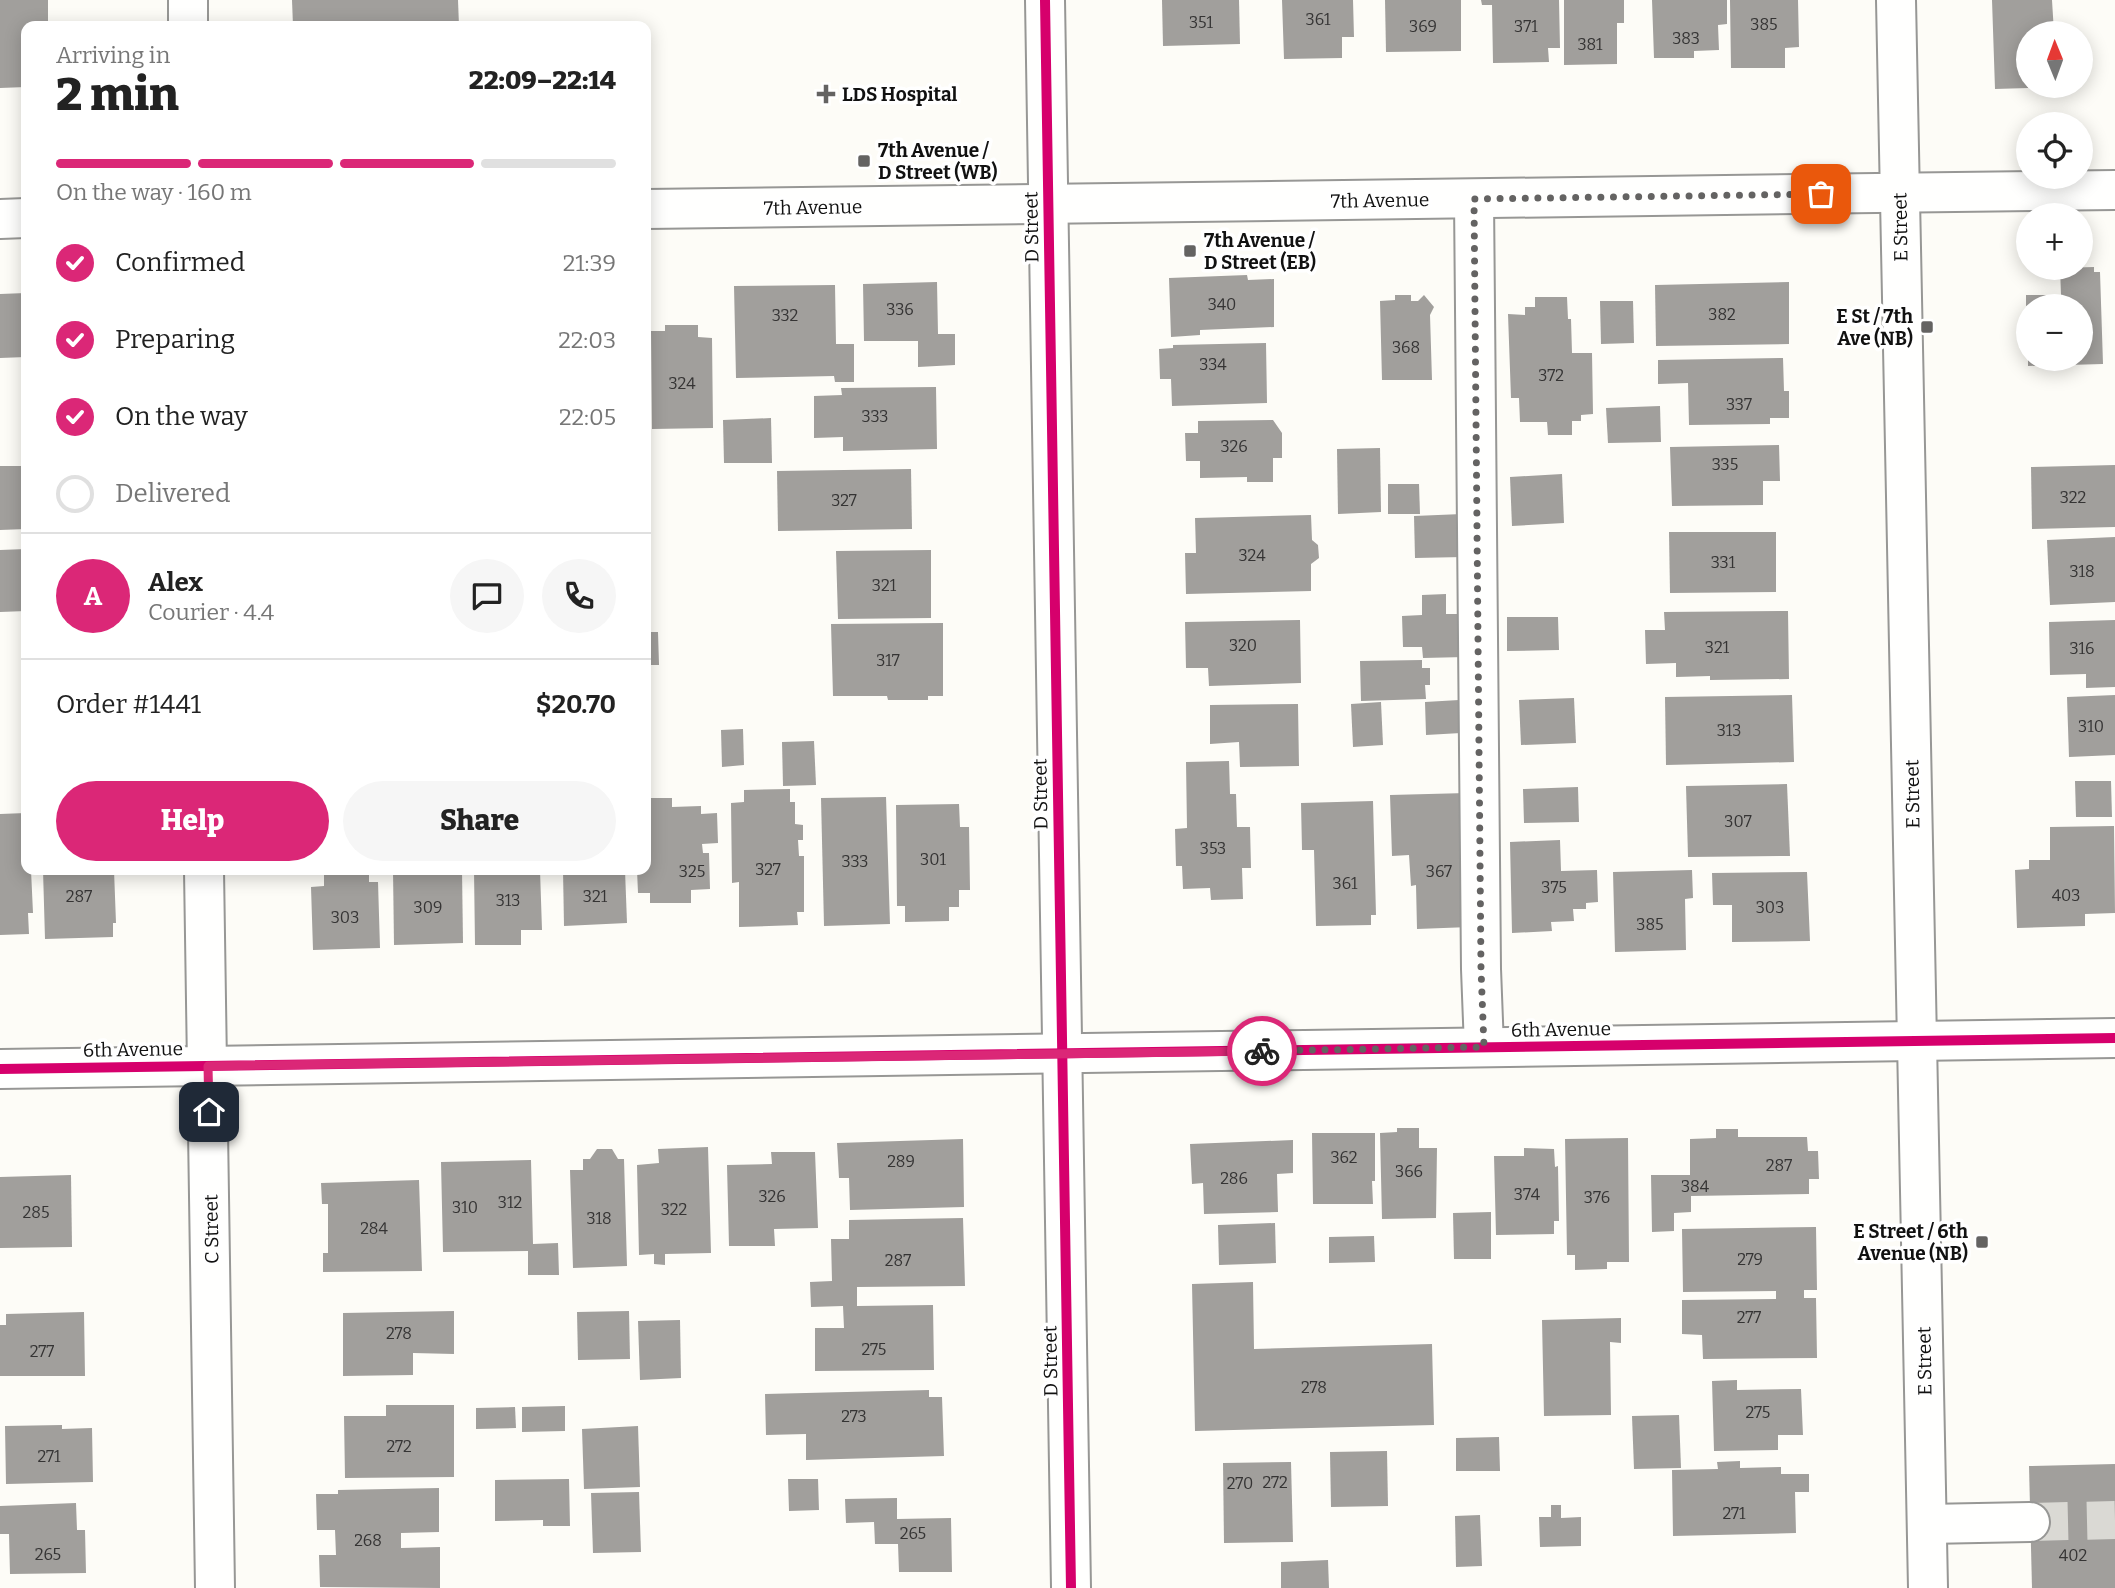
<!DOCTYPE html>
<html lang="en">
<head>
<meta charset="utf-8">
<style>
  :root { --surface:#fff; --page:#f6f6f6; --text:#222; --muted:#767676; --line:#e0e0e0; --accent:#db2777 }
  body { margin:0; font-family:Bitter,serif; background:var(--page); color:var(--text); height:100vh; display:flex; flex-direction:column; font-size:26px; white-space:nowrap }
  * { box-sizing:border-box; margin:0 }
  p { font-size:23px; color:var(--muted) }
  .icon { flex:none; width:38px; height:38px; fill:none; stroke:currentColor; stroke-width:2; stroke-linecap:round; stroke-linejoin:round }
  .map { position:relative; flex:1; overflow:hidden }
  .panel { position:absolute; left:21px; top:21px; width:630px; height:854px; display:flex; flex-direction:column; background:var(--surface); border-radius:14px; box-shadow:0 4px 18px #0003 }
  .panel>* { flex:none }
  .needle { width:46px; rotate:359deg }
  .buttons { position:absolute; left:2016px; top:21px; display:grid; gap:14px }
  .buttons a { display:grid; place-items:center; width:77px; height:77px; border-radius:50%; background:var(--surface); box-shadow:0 4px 18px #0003; font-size:35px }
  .pin { position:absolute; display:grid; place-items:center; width:60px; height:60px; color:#fff; margin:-30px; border-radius:14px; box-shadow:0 4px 10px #0006 }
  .courier { position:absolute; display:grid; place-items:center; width:70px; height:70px; margin:-35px; border:5px solid #db2777; border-radius:50%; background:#fff; color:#222; box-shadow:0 2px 9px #0007 }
  .headline em { font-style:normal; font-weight:800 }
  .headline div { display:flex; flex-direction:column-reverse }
  .headline { display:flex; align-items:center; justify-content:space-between; height:119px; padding:0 35px }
  h1 { font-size:46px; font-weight:800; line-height:52px }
  .bar { display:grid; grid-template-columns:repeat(4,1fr); gap:10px 7px; align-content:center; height:84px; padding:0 35px }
  .bar i { height:9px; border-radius:5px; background:var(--line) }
  .bar .active { background:var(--accent) }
  .bar p { grid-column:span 4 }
  .line { display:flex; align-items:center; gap:18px; padding:0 35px; border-top:2px solid var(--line) }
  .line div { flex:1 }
  .round { display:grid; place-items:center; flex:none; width:74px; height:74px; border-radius:37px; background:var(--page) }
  ol { padding:0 35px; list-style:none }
  li { display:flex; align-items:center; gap:21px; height:77px }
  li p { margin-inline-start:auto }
  li .icon { padding:7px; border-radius:50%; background:var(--accent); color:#fff; stroke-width:4 }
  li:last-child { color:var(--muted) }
  li i { width:38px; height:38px; border:4px solid var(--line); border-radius:50% }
  .cta { display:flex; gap:14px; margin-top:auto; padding:14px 35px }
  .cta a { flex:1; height:80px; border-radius:42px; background:var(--accent); color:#fff; font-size:28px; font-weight:800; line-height:80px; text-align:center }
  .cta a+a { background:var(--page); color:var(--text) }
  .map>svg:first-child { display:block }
</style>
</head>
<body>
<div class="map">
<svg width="2115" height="1588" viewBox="0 0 2115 1588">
  <rect width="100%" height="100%" fill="#fdfcf7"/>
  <g fill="#a19f9c">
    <path d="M0 0H48V26H26V87L0 88Z"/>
    <path d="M292 0H458L459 26H293Z"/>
    <path d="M1162 0H1239L1240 44 1163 46Z"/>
    <path d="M1282 0H1353L1354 37H1342V58L1284 59Z"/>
    <path d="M1385 0H1461V51L1386 52Z"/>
    <path d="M1481 0H1559L1560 48H1548L1549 62 1493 63 1492 5H1482Z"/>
    <path d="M1564 0H1624V23H1617V64L1564 65Z"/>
    <path d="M1652 0H1727V24L1718 25 1719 50 1694 51V58H1654Z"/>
    <path d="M1730 0H1798L1799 47 1785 48V68H1731Z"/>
    <path d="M1992 0H2052L2054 33H2028V88L1995 89Z"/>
    <path d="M2094 267V272H2100L2103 364 2028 366V359H2081V306H2026V295H2061L2060 268Z"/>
    <path d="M1247 275 1248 280 1274 279V327L1200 330V335L1171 337 1169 278Z"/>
    <path d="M937 282 938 334H955V365L918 367V341H864L863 284Z"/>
    <path d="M1789 282V344L1656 346 1655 285Z"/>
    <path d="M835 285 836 344H854V382H835L834 376 736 378 734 286Z"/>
    <path d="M26 293V357L0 358V294Z"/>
    <path d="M1395 295H1411V301H1418L1424 295 1434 307 1430 315 1432 380H1382L1380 301 1395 300Z"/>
    <path d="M1535 297H1567L1568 319H1571L1572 353H1592L1593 414 1581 415V421H1572V435H1548L1547 422H1520L1519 398H1511L1508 314 1525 315V307H1535Z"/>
    <path d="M1600 301H1633L1634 343 1601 344Z"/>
    <path d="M665 325H698V337L712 338 713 428 652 429 651 331H665Z"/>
    <path d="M1266 343 1267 403 1172 406 1171 379H1160L1159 349 1173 348V345Z"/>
    <path d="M1783 358 1784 391H1789V418H1770V424L1689 425 1688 383 1658 384V360Z"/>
    <path d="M936 387 937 449 843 451V437L814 438V396L842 395 841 388Z"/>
    <path d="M1660 406 1661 442 1608 443 1606 408Z"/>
    <path d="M771 418 772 463H724L723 420Z"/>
    <path d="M1273 420 1282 433V458H1273V482H1247V477L1200 478V461H1186L1185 433H1198V421Z"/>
    <path d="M1779 445 1780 481H1763V505L1672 506 1670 447Z"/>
    <path d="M1380 448 1381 512 1338 514 1337 449Z"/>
    <path d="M2115 465V527L2032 529 2031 467Z"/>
    <path d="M0 466H26V529L0 530Z"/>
    <path d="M911 469 912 529 778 531 777 471Z"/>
    <path d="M1562 474 1564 523 1512 526 1510 477Z"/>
    <path d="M1388 484H1419L1420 514H1388Z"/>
    <path d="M1462 514 1463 557 1415 558 1414 516Z"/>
    <path d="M1311 515 1312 540 1318 545 1319 558 1311 564V591L1186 594 1185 553H1196L1195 518Z"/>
    <path d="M1669 532H1776V592L1670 593Z"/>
    <path d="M2115 537V602L2050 605 2047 540Z"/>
    <path d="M26 549V611L0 612V550Z"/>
    <path d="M931 550V618L838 619 836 551Z"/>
    <path d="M1446 594V614H1464L1465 657 1423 658 1422 647H1403L1402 616 1422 615V595Z"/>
    <path d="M1788 611 1789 679 1710 680V676L1676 677V663L1646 664 1645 630H1665L1664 612Z"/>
    <path d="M1507 617H1558L1559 650 1507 651Z"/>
    <path d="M1300 620 1301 683 1209 686 1208 668H1186L1185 622Z"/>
    <path d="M2115 620V687L2086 688V674L2050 675 2049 622Z"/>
    <path d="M943 623V696H928V700H888L887 696H833L831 624Z"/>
    <path d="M646 632H658L659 665H646Z"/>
    <path d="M1422 660V668H1430V685H1425L1426 699 1361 701 1360 661Z"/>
    <path d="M1792 695 1794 762 1666 765 1665 697Z"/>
    <path d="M2115 695V755L2069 757 2067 697Z"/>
    <path d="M1574 698 1576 743 1521 745 1519 700Z"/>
    <path d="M1459 700 1461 733 1426 735 1425 702Z"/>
    <path d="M1381 702 1383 745 1353 747 1351 704Z"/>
    <path d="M1298 704 1299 766 1240 767 1239 742 1210 744V705Z"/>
    <path d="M21 708H26V736H24V711Z"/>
    <path d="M743 729 744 765 722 767 721 730Z"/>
    <path d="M814 741 816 785 783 786 782 742Z"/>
    <path d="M1229 761 1230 794H1236L1237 827H1250L1251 868H1242L1243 899 1211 900 1210 888 1183 889 1182 866H1176L1175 829 1187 828 1186 762Z"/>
    <path d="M2075 781H2111L2112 817H2076Z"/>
    <path d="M1787 784 1790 856 1688 857 1686 786Z"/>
    <path d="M1578 787 1579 822 1524 823 1523 789Z"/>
    <path d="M790 789V802H795V824L803 825V840H798L799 856H804V912H797L798 925 739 927V882L732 883 731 803 744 802V790Z"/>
    <path d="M1467 793 1470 927 1417 929 1416 885 1411 886 1409 855 1392 856 1390 795Z"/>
    <path d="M886 797 890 924 824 926 821 798Z"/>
    <path d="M646 798H672V807L701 806V814L717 813 718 843 702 844 703 853H709L710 889 691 890V903H650V893H638L637 870H646Z"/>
    <path d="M1373 801 1376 915H1371V925L1316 926 1314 850H1302L1301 803Z"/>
    <path d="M959 804 960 827H969L970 890H959V907H949V921L905 922V906H897L896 805Z"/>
    <path d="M26 813V870H31L33 913H28L29 934 0 935V814Z"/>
    <path d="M2114 826 2115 913 2085 914V926L2017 928 2015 870 2029 869V860H2050V827Z"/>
    <path d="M1560 840 1561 871 1597 870 1598 902 1586 903V909H1573L1574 921 1551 922 1552 931 1512 933 1510 842Z"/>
    <path d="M43 870H114L116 923H113V937L45 939Z"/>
    <path d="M324 870H369V882H378L380 948 313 950 311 887 324 886Z"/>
    <path d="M393 870H462L463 943 394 945Z"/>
    <path d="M474 870H540L542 930H521V945H475Z"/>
    <path d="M563 870H625L627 923 564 926Z"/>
    <path d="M1692 870 1693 898 1685 899 1686 950 1615 952 1613 872Z"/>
    <path d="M1807 872 1810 941 1732 942V905H1713L1712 873Z"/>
    <path d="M1397 1128H1419V1148H1437L1436 1218 1382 1219 1380 1133 1397 1132Z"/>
    <path d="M1716 1129H1738V1137H1807L1808 1151H1818L1819 1179H1809V1194L1691 1196V1212L1674 1213V1231L1652 1232 1651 1175H1690V1139L1716 1138Z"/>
    <path d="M1312 1133H1375V1181H1372L1373 1204H1313Z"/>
    <path d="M1628 1138 1629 1262H1607V1269L1575 1270V1255H1567L1565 1139Z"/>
    <path d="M963 1139 964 1207 850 1210 849 1178H839L837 1143Z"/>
    <path d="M1293 1140V1173L1277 1174 1278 1212 1204 1214 1203 1183 1192 1184 1190 1144Z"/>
    <path d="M708 1147 711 1253 665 1254V1265L654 1264V1254L639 1255 637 1165 659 1163 658 1149Z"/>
    <path d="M1524 1148 1554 1149 1555 1167 1558 1166 1559 1221H1554V1234L1496 1235 1494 1156H1524Z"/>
    <path d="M597 1149H612L618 1159H624L627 1266 573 1268 570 1170H583V1159H590Z"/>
    <path d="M771 1152H815L818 1228 774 1229 775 1246H729L727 1165 772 1164Z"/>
    <path d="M531 1160 533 1244 558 1243 559 1275H528V1251L443 1252 441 1162Z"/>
    <path d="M71 1175 72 1247 0 1248V1177Z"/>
    <path d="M419 1180 422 1271 323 1272V1253H328V1204H322L321 1183Z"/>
    <path d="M1491 1212V1259H1454L1453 1213Z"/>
    <path d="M963 1218 965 1286 857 1287V1306L933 1305 934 1370 815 1371V1328H844L843 1306 811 1307 810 1282 832 1281 831 1239H849V1220Z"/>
    <path d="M1275 1223 1276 1263 1219 1265 1218 1225Z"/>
    <path d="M1816 1227 1817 1290H1804V1298H1816L1817 1358 1703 1359 1702 1335 1682 1334V1300L1776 1299V1291L1683 1292 1682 1229Z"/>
    <path d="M1374 1236 1375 1262 1329 1263V1237Z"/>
    <path d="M1253 1282 1254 1349 1432 1344 1434 1425 1195 1431 1192 1284Z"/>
    <path d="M454 1311V1354L413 1353V1375L343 1376V1313Z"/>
    <path d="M629 1311 630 1359 578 1360 577 1312Z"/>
    <path d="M84 1312 85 1376H0V1325H6V1314Z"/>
    <path d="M1621 1318V1343L1610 1342 1611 1415 1544 1416 1542 1320Z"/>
    <path d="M680 1320 681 1378 640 1380 638 1321Z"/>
    <path d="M1737 1380V1390L1801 1389 1803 1435H1778V1450L1714 1451 1712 1381Z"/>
    <path d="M929 1390V1397H942L944 1456 806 1460V1434L766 1435 765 1394Z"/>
    <path d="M386 1405H454V1477L345 1478 344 1416H386Z"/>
    <path d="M565 1406V1431L522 1432V1407Z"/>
    <path d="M515 1407 516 1428 476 1429V1408Z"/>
    <path d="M1679 1415 1681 1468 1634 1469 1632 1416Z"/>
    <path d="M62 1425V1429L92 1428 93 1482 6 1484 5 1426Z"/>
    <path d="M638 1426 640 1487 584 1489 582 1429Z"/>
    <path d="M1499 1437 1500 1471H1456V1438Z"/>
    <path d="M1387 1451 1388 1506 1331 1507 1330 1452Z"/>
    <path d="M1740 1461V1468L1781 1467V1474H1809V1492H1795L1796 1533 1673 1536 1672 1470 1718 1469 1717 1462Z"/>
    <path d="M1291 1462 1293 1542 1224 1543 1223 1463Z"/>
    <path d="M2115 1464V1588H2032L2029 1466Z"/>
    <path d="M569 1479 570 1526H543V1520L495 1521V1480Z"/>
    <path d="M788 1479H818L819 1510 789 1511Z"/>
    <path d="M439 1488V1532L401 1533V1548L440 1547V1588L320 1587 319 1555H336L335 1530H317L316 1494H338V1490Z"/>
    <path d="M639 1492 641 1552 593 1553 591 1493Z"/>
    <path d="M897 1498V1519L951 1518 952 1572H899L898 1544H875L874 1522 846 1523 845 1499Z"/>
    <path d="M76 1503 77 1530H85L86 1573 10 1574 9 1534H0V1506Z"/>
    <path d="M1551 1505H1561V1518L1581 1517V1546L1540 1547 1539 1517H1551Z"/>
    <path d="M1480 1515 1482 1566 1456 1567 1455 1516Z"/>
    <path d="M1328 1560 1329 1588H1281V1562Z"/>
  </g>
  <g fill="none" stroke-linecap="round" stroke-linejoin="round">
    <path stroke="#dad9d4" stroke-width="38" stroke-dasharray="38 19" stroke-linecap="butt" d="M2030 1522 2115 1520"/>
    <defs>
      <g id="minor">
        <path d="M188 0V26"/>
        <path d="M1045 0 1071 1588"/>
        <path d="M1896 0 1928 1588"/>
        <path d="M1474 199 1481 969 1484 1047"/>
        <path d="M646 209 2115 190"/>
        <path d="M0 219 26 218"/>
        <path d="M204 870 215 1588"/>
        <path d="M0 1069 2115 1038"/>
        <path d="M1927 1524 2030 1522"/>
      </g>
    </defs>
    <use href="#minor" stroke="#979795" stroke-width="42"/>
    <use href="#minor" stroke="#fffffe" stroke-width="38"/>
    <defs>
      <g id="cycleway">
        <path d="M1045 0 1071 1588"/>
        <path d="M0 1069 2115 1038"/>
      </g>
    </defs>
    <use href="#cycleway" stroke="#fff" stroke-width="15"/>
    <use href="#cycleway" stroke="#d6006c" stroke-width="10"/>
  </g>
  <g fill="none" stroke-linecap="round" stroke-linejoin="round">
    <path stroke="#646362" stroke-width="7" stroke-dasharray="0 12.6" d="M1262 1051 1484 1047 1481 969 1474 199 1821 194"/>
    <path stroke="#db2777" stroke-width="9" d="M209 1112 208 1066 1262 1051"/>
  </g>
  <g fill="#646362" stroke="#fff" stroke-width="2.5">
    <path d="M822.5 83.5h7v7h7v7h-7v7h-7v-7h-7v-7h7z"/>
    <rect x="857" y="154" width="14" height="14" rx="3.5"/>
    <rect x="1183" y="244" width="14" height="14" rx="3.5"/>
    <rect x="1920" y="320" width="14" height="14" rx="3.5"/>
    <rect x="1975" y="1235" width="14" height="14" rx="3.5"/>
  </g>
  <g text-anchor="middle" stroke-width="7" stroke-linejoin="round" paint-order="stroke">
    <g font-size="16" fill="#353434">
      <text x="1318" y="25">361</text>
      <text x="1201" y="28">351</text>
      <text x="1764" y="30">385</text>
      <text x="1423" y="32">369</text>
      <text x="1526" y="32">371</text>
      <text x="1686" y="44">383</text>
      <text x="1590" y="50">381</text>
      <text x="1222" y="310">340</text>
      <text x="900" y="315">336</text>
      <text x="1722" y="320">382</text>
      <text x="785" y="321">332</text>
      <text x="1406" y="353">368</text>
      <text x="1213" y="370">334</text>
      <text x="1551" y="381">372</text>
      <text x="682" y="389">324</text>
      <text x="1739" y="410">337</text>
      <text x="875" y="422">333</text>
      <text x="1234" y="452">326</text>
      <text x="1725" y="470">335</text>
      <text x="2073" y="503">322</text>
      <text x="844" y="506">327</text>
      <text x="1252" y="561">324</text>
      <text x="1723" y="568">331</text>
      <text x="2082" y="577">318</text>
      <text x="884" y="591">321</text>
      <text x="1243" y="651">320</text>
      <text x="1717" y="653">321</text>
      <text x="2082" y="654">316</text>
      <text x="888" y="666">317</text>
      <text x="2091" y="732">310</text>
      <text x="1729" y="736">313</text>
      <text x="1738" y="827">307</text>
      <text x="1213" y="854">353</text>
      <text x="933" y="865">301</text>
      <text x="855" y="867">333</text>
      <text x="768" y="875">327</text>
      <text x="692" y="877">325</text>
      <text x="1439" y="877">367</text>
      <text x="1345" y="889">361</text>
      <text x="1554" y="893">375</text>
      <text x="2066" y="901">403</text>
      <text x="79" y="902">287</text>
      <text x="595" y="902">321</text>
      <text x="508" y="906">313</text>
      <text x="428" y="913">309</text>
      <text x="1770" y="913">303</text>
      <text x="345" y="923">303</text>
      <text x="1650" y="930">385</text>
      <text x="1344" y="1163">362</text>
      <text x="901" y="1167">289</text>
      <text x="1779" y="1171">287</text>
      <text x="1409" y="1177">366</text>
      <text x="1234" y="1184">286</text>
      <text x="1695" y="1192">384</text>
      <text x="1527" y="1200">374</text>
      <text x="772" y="1202">326</text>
      <text x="1597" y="1203">376</text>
      <text x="510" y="1208">312</text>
      <text x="465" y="1213">310</text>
      <text x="674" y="1215">322</text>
      <text x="36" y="1218">285</text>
      <text x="599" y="1224">318</text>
      <text x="374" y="1234">284</text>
      <text x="1750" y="1265">279</text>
      <text x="898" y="1266">287</text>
      <text x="1749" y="1323">277</text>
      <text x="399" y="1339">278</text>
      <text x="874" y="1355">275</text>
      <text x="42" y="1357">277</text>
      <text x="1314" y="1393">278</text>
      <text x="1758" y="1418">275</text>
      <text x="854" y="1422">273</text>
      <text x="399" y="1452">272</text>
      <text x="49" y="1462">271</text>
      <text x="1275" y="1488">272</text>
      <text x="1240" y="1489">270</text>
      <text x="1734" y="1519">271</text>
      <text x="913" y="1539">265</text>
      <text x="368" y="1546">268</text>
      <text x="48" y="1560">265</text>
      <text x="2073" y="1561">402</text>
    </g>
    <g font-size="19" font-weight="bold" fill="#111" stroke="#fff" text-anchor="start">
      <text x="842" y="101">LDS Hospital</text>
      <text x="878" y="157">7th Avenue /<tspan x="878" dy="22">D Street (WB)</tspan></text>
      <text x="1204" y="247">7th Avenue /<tspan x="1204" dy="22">D Street (EB)</tspan></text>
      <text x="1913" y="323" text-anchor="end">E St / 7th<tspan x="1913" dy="22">Ave (NB)</tspan></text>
      <text x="1968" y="1238" text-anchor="end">E Street / 6th<tspan x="1968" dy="22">Avenue (NB)</tspan></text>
    </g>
    <g font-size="19" fill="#111" stroke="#fff">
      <text transform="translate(1380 200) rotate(-1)" y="7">7th Avenue</text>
      <text transform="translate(813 207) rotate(-1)" y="7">7th Avenue</text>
      <text transform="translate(1031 227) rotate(-91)" y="7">D Street</text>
      <text transform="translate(1900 227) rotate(-91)" y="7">E Street</text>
      <text transform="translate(1040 794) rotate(-91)" y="7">D Street</text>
      <text transform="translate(1912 794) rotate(-91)" y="7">E Street</text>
      <text transform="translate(1561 1029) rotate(-1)" y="7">6th Avenue</text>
      <text transform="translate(133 1049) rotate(-1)" y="7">6th Avenue</text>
      <text transform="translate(211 1229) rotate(-91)" y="7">C Street</text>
      <text transform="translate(1050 1361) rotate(-91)" y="7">D Street</text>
      <text transform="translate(1924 1361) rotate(-91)" y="7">E Street</text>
    </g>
  </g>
</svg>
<div class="buttons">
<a><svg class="needle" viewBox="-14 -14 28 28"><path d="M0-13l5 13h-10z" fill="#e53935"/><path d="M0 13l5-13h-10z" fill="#767676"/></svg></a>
<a><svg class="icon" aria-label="locate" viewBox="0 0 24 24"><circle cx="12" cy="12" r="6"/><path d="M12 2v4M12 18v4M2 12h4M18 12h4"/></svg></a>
<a>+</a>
<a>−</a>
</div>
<div class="pin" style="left:1821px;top:194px;background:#ea580c"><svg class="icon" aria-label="bag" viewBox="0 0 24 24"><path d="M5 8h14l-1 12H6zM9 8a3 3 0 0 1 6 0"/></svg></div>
<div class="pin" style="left:209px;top:1112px;background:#1f2937"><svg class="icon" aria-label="home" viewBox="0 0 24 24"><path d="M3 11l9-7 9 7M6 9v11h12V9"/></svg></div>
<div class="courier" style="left:1262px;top:1051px"><svg class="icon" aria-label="bike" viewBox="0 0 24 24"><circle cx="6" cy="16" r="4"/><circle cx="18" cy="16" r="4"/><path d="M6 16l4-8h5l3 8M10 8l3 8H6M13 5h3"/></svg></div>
<section class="panel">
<div class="headline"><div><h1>2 min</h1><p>Arriving in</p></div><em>22:09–22:14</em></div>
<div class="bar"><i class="active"></i><i class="active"></i><i class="active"></i><i></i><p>On the way · 160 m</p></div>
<ol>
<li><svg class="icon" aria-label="check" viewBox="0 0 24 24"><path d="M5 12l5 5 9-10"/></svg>Confirmed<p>21:39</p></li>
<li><svg class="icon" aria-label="check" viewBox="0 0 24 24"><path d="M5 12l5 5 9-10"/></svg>Preparing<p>22:03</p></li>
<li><svg class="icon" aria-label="check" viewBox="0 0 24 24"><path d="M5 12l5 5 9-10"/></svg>On the way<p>22:05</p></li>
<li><i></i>Delivered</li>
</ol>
<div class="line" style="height:126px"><b class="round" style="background:var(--accent);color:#fff">A</b><div><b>Alex</b><p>Courier · 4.4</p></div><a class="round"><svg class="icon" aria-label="chat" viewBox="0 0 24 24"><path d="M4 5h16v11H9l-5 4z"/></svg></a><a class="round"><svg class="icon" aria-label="phone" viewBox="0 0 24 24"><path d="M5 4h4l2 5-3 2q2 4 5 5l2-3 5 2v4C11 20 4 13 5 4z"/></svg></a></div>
<div class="line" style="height:91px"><div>Order #1441</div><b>$20.70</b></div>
<div class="cta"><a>Help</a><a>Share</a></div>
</section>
</div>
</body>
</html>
